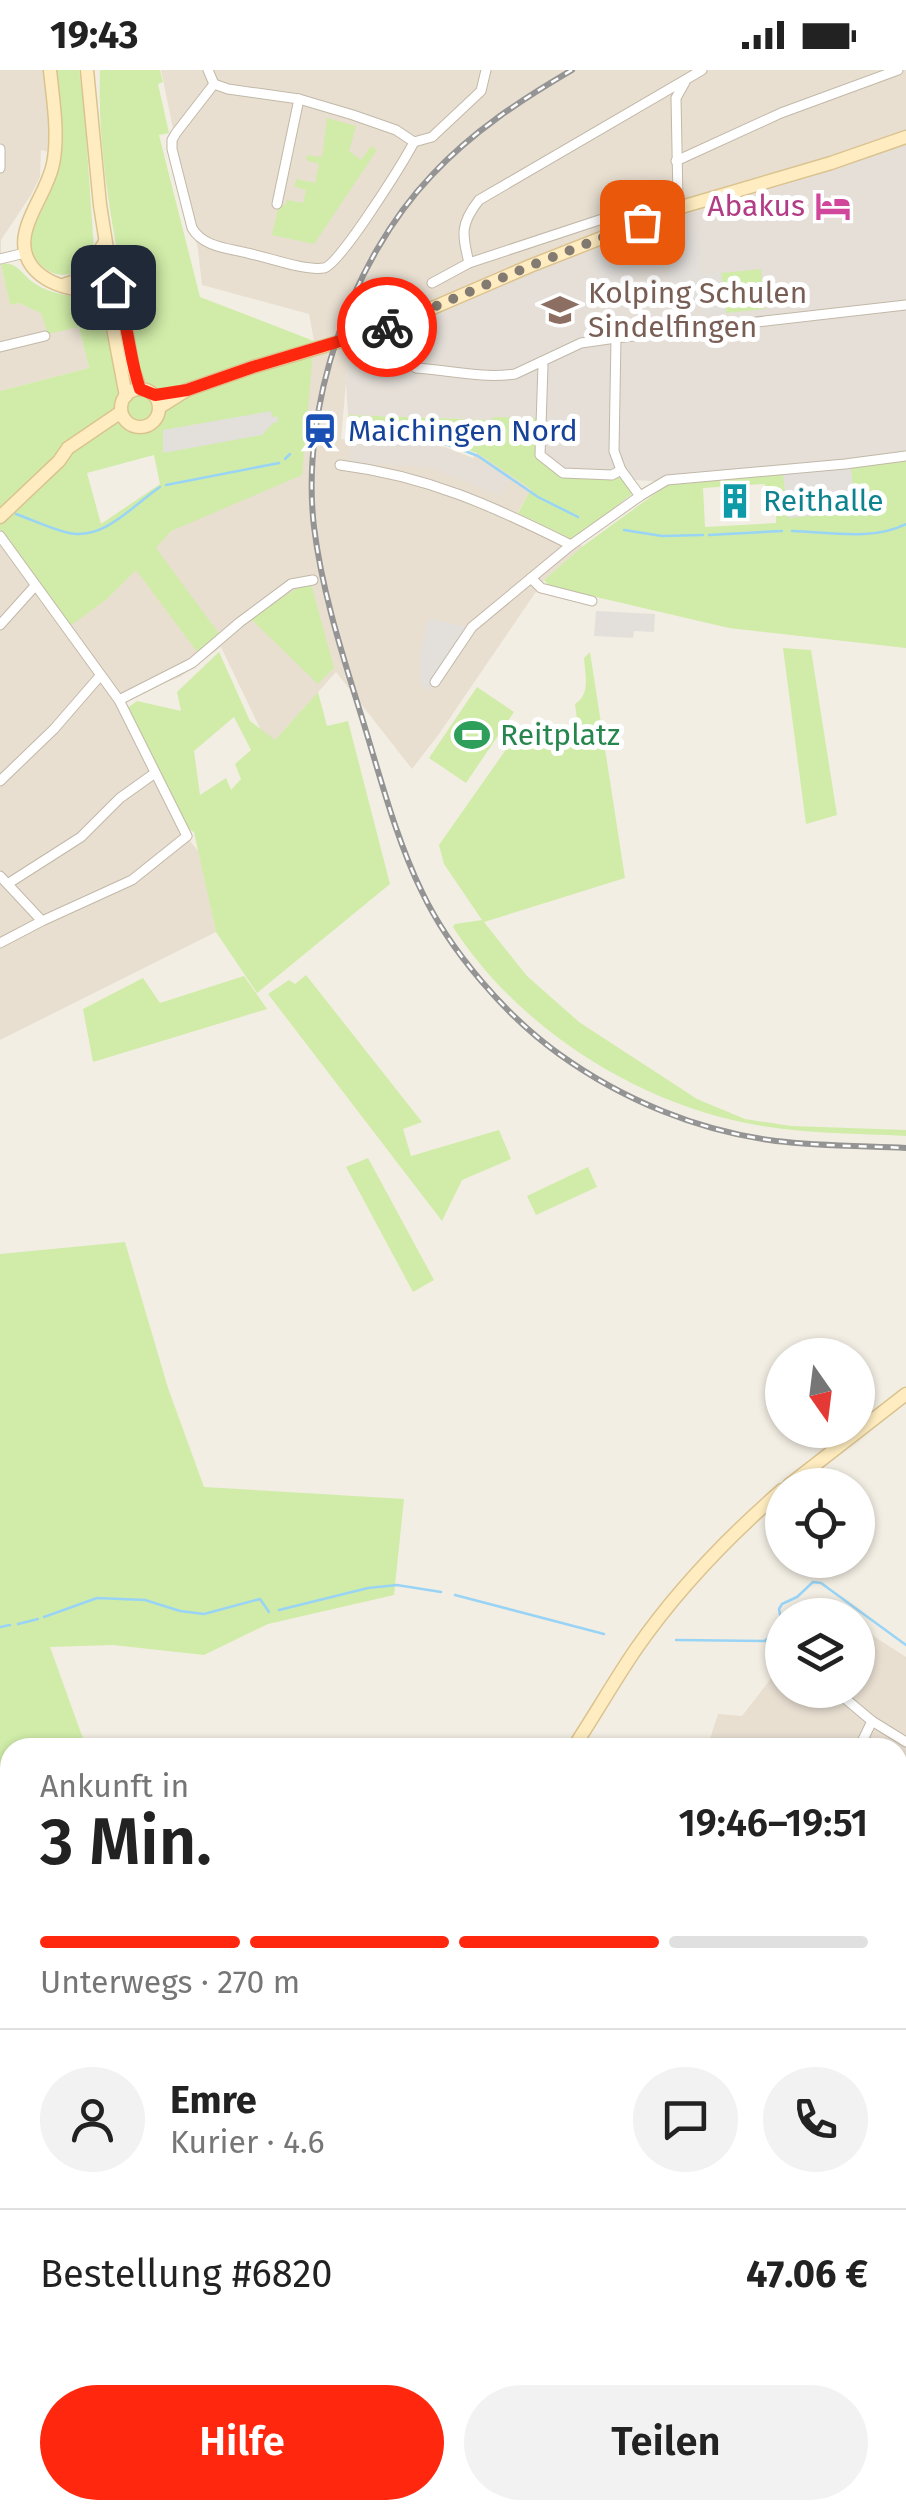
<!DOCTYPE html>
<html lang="de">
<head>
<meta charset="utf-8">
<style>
  :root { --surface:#fff; --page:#f2f2f2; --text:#222; --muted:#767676; --line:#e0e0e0; --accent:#ff280e }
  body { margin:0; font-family:"Fira Sans",sans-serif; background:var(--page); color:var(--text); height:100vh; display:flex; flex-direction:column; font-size:38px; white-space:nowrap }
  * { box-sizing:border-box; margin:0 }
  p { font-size:32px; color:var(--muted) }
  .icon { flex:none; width:55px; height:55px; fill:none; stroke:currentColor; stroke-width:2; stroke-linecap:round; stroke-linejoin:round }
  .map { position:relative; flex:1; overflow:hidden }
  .details { position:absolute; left:0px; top:1668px; width:908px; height:782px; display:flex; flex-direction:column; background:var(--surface); border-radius:30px 30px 0 0; box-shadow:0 2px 8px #0004 }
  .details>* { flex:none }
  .needle { width:65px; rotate:166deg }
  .tools { position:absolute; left:765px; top:1268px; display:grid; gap:20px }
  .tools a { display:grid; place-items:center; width:110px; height:110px; border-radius:50%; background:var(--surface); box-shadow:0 2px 8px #0004; font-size:50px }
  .pin { position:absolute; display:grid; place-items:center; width:85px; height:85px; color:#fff; margin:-42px; border-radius:20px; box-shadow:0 5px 15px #0006 }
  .courier { position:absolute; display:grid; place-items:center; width:100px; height:100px; margin:-50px; border:8px solid #ff280e; border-radius:50%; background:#fff; color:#222; box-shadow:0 2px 12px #0007 }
  .headline em { font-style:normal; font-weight:600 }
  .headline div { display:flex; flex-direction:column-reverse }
  .headline { display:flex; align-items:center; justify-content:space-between; height:170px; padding:0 40px }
  h1 { font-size:65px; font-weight:600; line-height:75px }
  .bar { display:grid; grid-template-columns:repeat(4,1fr); gap:15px 10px; align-content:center; height:120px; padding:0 40px }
  .bar i { height:12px; border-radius:8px; background:var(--line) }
  .bar .current { background:var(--accent) }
  .bar p { grid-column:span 4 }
  .line { display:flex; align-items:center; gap:25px; padding:0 40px; border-top:2px solid var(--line) }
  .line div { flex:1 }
  .round { display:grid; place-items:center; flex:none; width:105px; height:105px; border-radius:52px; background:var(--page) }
  .cta { display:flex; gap:20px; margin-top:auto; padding:20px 40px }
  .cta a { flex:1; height:115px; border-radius:60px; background:var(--accent); color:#fff; font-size:40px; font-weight:600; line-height:115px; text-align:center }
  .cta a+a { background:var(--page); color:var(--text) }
  .status { display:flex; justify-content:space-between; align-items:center; height:70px; padding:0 50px; background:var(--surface); direction:ltr }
  .status svg { height:28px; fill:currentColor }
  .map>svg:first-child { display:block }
</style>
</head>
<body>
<div class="status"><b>19:43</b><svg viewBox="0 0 49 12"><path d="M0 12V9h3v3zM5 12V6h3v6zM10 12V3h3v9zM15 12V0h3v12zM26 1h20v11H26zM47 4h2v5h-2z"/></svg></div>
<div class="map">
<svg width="906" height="2449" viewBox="0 0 906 2449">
  <rect width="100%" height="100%" fill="#f3eee3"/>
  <g fill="#e8dfd1">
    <path d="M0 0H55L59 23 61 85 41 80 40 107 31 125 1 170V194L10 235 19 233 79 257 89 298 0 321Z"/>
    <path d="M161 0H906V74L811 107 680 146 530 204 407 258 349 279 341 369 445 377 473 388 477 383 531 419 518 442 583 476 544 510 439 664 412 699 336 602 269 677 221 577 180 607 136 623 119 635 184 764 199 782 216 862 0 970V466L70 555 107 529 171 461 196 449 314 271 309 244 202 215 198 180Z"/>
    <path d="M858 1556 906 1587V1901L898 1899V1678H707L718 1644 742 1646 782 1594V1620H858Z"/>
  </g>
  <g fill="#e5dfd8">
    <path d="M906 74V383L671 412 562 406 491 350 348 345 346 312 349 279 407 258 530 204 680 146 811 107Z"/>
    <path d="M350 372 439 376 511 406 501 426 432 398 350 392Z"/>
  </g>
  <g fill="#d0eca8" fill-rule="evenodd">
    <path d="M55 0H79L84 37 94 179 79 202C64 206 55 207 42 196 20 177 36 154 46 132 52 119 58 101 61 87 65 64 59 23 55 0Z"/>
    <path d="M100 0H160L163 12 158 14 169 63 159 65 200 227 314 271 302 405 171 461 156 478 220 565 198 583 136 500 107 529 70 556 0 466V321L89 298 79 257 48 264 41 243 19 233 10 235 1 194C17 191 22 205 34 213 56 228 75 223 97 234L102 247 120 316 142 308 138 300C123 199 96 103 100 0ZM154 385 160 414 101 454 87 403Z"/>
    <path d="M327 48 356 56 349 81 361 90 371 76 377 80 314 174 272 165 279 134 286 135 287 130 303 133 306 120 295 117 296 109 315 113 319 94 306 90 307 85 322 87Z"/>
    <path d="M761 199 765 239 726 243 721 203Z"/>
    <path d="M348 345 491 350 494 347 539 348 538 387 562 406 621 408 632 424 573 470 518 443 531 419 477 383 460 377 442 372 347 364Z"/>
    <path d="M906 383V578L729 558 549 516 544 510 583 476 671 412ZM765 414 767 444H776V453L705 457 703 418Z"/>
    <path d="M310 510 334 598 318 614 250 548Z"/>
    <path d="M783 578 811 580 837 745 806 754Z"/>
    <path d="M219 582 250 651 275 670 318 622 327 656 348 651 390 814 257 923 216 862 194 762 185 757 126 639 137 631 181 641 177 622ZM234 647 251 680 235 694 241 709 231 720 226 708 200 725 194 681Z"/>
    <path d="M590 582 625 808 484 852 527 906 579 952 697 1029 745 1049 791 1056 906 1060V1066C853 1063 798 1064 746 1053 631 1030 516 955 453 857L455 854 482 850 444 794 439 775 507 678 579 665 575 634C591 624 585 605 584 588Z"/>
    <path d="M477 617 514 642 466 713 429 688Z"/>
    <path d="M306 905 422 1052 403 1059 411 1086 499 1060 511 1089 462 1110 442 1151 268 924 289 910 295 914Z"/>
    <path d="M244 906 267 939 93 992 83 939 143 908 160 933Z"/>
    <path d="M368 1088 434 1210 413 1222 346 1097Z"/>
    <path d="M588 1097 597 1117 536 1145 527 1126Z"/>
    <path d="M125 1172 168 1318 204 1417 404 1429 394 1525 268 1554 204 1585 113 1575 50 1577 86 1677 10 1678V1869L0 1870V1184Z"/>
    <path d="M10 1908V2261L0 2266V1910Z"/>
  </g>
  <g fill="#e3e0dc">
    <path d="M697 163 701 205 721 203 726 243 703 245 701 233 671 236 668 210 669 166Z"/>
    <path d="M651 167 658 187H642L641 191H633L634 207H630V202H621V216H601L596 186Z"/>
    <path d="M271 341 272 347 277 346 278 352 273 353 262 365 163 383V360Z"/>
    <path d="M851 398 855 442 788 448 783 404Z"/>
    <path d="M596 541 655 544 654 562 634 561 633 568 594 566Z"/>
    <path d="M429 548 469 558 427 622 420 611V584Z"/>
  </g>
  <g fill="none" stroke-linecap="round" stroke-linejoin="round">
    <g stroke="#99d4f6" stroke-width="2.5">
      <path d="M349 365 442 373 460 379 478 386 538 427 578 447"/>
      <path d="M285 389 290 384"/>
      <path d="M166 415 279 393"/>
      <path d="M16 444C33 450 51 459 69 463 105 470 133 435 160 417"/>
      <path d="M624 460 662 466 703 465"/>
      <path d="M792 461C829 462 872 471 906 454"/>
      <path d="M709 465 782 461"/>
      <path d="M455 1525 604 1564"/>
      <path d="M279 1540 368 1518 397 1515 441 1522"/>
      <path d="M44 1547 97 1528 145 1530 180 1541 204 1544 260 1529 269 1542"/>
      <path d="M18 1554 38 1549"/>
      <path d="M0 1557 10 1555"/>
      <path d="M676 1570 765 1571 782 1555 779 1539 782 1534 797 1527 813 1512 821 1513 906 1575"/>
    </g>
    <defs>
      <g id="street">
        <path d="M208 0 214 14"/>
        <path d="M214 14 176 63 172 70V79L192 158C203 177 227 178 247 183 268 187 303 201 324 198 339 196 404 91 414 72"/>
        <path d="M214 14 228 19 299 29 353 45 396 60 414 72 432 67 481 21 486 0"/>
        <path d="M0 79V98"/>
        <path d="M676 91 781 43 898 0"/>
        <path d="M678 129 676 28 685 12"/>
        <path d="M277 134 299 29"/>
        <path d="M0 189 25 183"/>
        <path d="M469 193C462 164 460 154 479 130L702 0"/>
        <path d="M432 213 469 193 678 124"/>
        <path d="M0 277 45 266"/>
        <path d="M541 292 543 295 540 385 563 403 612 405 621 400"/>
        <path d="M416 298C449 300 482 309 515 304L581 273 616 268"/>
        <path d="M340 395C427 406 493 436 571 475"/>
        <path d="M640 426 621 400 614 381 616 268 906 235"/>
        <path d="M0 466 119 630 187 766 132 810 42 851 0 873"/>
        <path d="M531 508 541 518 592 531"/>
        <path d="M0 555 35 516"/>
        <path d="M435 612 472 557 571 475 640 426 667 410 845 394 906 386"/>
        <path d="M119 630 192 593 240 552 291 514 313 510"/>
        <path d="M0 711 54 659 100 606"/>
        <path d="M0 806 42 851"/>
        <path d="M9 813 81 767 120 728 155 703"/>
        <path d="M835 1620 872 1651 906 1672"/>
        <path d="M859 1678 872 1651"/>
        <path d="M898 1819 906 1821"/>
        <path d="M0 1898 10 1896"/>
      </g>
      <g id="secondary">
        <path d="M50 0C53 30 59 64 53 94 48 118 32 137 26 160 15 200 55 220 89 220 97 220 105 218 113 217"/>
        <path d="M87 0 100 135 113 217 122 235 133 299 140 319"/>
        <path d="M82 209 105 172"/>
        <path d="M66 214 82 209 111 205"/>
        <path d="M113 217 109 237 126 326"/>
        <circle cx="140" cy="338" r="19"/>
        <path d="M160 337 187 320 253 297 386 258 530 196 678 138 831 93 906 67"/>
        <path d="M0 447 59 391 68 378 121 342"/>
        <path d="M789 1415 906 1324"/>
        <path d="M573 1678C595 1645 614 1611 636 1579 677 1520 728 1467 782 1420"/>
        <path d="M0 1766 10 1764"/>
        <path d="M898 1907 906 1908"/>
      </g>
    </defs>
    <use href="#street" stroke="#c2b8a8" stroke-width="11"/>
    <use href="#secondary" stroke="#dbc390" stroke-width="15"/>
    <use href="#street" stroke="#fff" stroke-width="9"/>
    <use href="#secondary" stroke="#ffedc1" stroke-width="12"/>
    <defs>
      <path id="rail" d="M572 0C521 30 473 61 432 105 350 191 300 338 314 457 323 530 348 601 369 671 384 721 399 775 422 822 450 881 506 946 559 984 623 1030 698 1061 776 1071 819 1076 863 1076 906 1078"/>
    </defs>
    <use href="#rail" stroke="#949494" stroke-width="6"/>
    <use href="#rail" stroke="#fff" stroke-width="2.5" stroke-dasharray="8" stroke-linecap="butt"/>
  </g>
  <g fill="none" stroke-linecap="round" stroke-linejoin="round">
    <path stroke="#837b71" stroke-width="10" stroke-dasharray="0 18" d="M387 257 530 196 642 152"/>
    <path stroke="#ff280e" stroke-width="12" d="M113 217C129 249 128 285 140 319L155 325 187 320 253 297 387 257"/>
  </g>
  <defs>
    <symbol id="hotel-bare" viewBox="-9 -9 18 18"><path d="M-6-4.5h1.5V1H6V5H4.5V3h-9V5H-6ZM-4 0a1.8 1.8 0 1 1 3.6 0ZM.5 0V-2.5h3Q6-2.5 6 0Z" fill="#d1479c" stroke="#fff" stroke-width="2.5" paint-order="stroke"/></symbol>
    <symbol id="school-bare" viewBox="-9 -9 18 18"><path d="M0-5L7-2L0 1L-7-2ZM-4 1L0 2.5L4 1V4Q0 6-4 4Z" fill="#8d6e63" stroke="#fff" stroke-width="2.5" paint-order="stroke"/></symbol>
    <symbol id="station-bare" viewBox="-9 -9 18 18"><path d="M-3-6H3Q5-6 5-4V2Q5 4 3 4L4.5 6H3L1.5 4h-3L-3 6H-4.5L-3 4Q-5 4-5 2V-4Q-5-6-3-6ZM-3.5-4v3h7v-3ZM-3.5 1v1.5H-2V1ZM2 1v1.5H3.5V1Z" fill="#1a4fb4" stroke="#fff" stroke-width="2.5" paint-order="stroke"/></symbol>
    <symbol id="building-bare" viewBox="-9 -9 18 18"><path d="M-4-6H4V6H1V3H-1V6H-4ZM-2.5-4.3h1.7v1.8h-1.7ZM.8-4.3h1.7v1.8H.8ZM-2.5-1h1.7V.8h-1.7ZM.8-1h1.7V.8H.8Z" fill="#0f9aa8" stroke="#fff" stroke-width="2.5" paint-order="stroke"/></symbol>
    <symbol id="stadium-bare" viewBox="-9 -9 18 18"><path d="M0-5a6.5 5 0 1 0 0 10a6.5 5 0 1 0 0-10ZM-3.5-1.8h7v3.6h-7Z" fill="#2e9e5b" stroke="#fff" stroke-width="2.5" paint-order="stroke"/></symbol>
  </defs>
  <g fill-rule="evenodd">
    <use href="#hotel-bare" x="808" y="111" width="50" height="50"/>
    <use href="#school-bare" x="535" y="215" width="50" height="50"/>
    <use href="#station-bare" x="295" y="336" width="50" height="50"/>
    <use href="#building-bare" x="710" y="406" width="50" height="50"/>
    <use href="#stadium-bare" x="447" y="640" width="50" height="50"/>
  </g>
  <g text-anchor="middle" stroke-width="10" stroke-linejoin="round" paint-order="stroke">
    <g font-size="30" fill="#b23c85" stroke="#fff" text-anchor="end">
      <text x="805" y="146">Abakus</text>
    </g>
    <g font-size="30" fill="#785e54" stroke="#fff" text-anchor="start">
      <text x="588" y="233">Kolping Schulen<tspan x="588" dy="34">Sindelfingen</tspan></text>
    </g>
    <g font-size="30" fill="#164399" stroke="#fff" text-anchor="start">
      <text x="348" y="371">Maichingen Nord</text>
    </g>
    <g font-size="30" fill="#0d838f" stroke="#fff" text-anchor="start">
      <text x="763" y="441">Reithalle</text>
    </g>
    <g font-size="30" fill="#27864d" stroke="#fff" text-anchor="start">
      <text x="500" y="675">Reitplatz</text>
    </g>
  </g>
</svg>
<div class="tools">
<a><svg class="needle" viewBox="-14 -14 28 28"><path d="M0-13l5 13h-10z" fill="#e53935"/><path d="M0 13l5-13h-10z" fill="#767676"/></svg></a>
<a><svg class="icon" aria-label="locate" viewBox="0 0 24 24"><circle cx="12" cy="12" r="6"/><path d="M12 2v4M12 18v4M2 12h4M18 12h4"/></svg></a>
<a><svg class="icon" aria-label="layers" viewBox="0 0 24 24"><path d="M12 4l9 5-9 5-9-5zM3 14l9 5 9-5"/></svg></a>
</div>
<div class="pin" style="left:642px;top:152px;background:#ea580c"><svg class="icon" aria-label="bag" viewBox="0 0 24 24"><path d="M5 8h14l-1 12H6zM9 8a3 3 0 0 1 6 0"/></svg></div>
<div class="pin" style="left:113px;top:217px;background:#1f2937"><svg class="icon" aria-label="home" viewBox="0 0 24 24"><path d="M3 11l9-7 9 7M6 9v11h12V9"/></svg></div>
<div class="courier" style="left:387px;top:257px"><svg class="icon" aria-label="bike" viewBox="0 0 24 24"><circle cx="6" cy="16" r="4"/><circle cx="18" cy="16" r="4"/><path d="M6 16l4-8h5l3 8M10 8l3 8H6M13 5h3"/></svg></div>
<section class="details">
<div class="headline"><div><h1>3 Min.</h1><p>Ankunft in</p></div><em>19:46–19:51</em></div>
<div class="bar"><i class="current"></i><i class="current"></i><i class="current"></i><i></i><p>Unterwegs · 270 m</p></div>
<div class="line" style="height:180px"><a class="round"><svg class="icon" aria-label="person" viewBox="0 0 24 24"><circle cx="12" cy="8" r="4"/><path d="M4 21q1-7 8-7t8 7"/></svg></a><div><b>Emre</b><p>Kurier · 4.6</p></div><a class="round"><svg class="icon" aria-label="chat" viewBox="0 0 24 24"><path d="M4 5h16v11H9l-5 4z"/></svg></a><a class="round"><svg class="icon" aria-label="phone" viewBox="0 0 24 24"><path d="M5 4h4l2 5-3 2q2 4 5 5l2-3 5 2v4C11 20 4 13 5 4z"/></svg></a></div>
<div class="line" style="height:130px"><div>Bestellung #6820</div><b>47.06 €</b></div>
<div class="cta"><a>Hilfe</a><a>Teilen</a></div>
</section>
</div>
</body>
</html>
